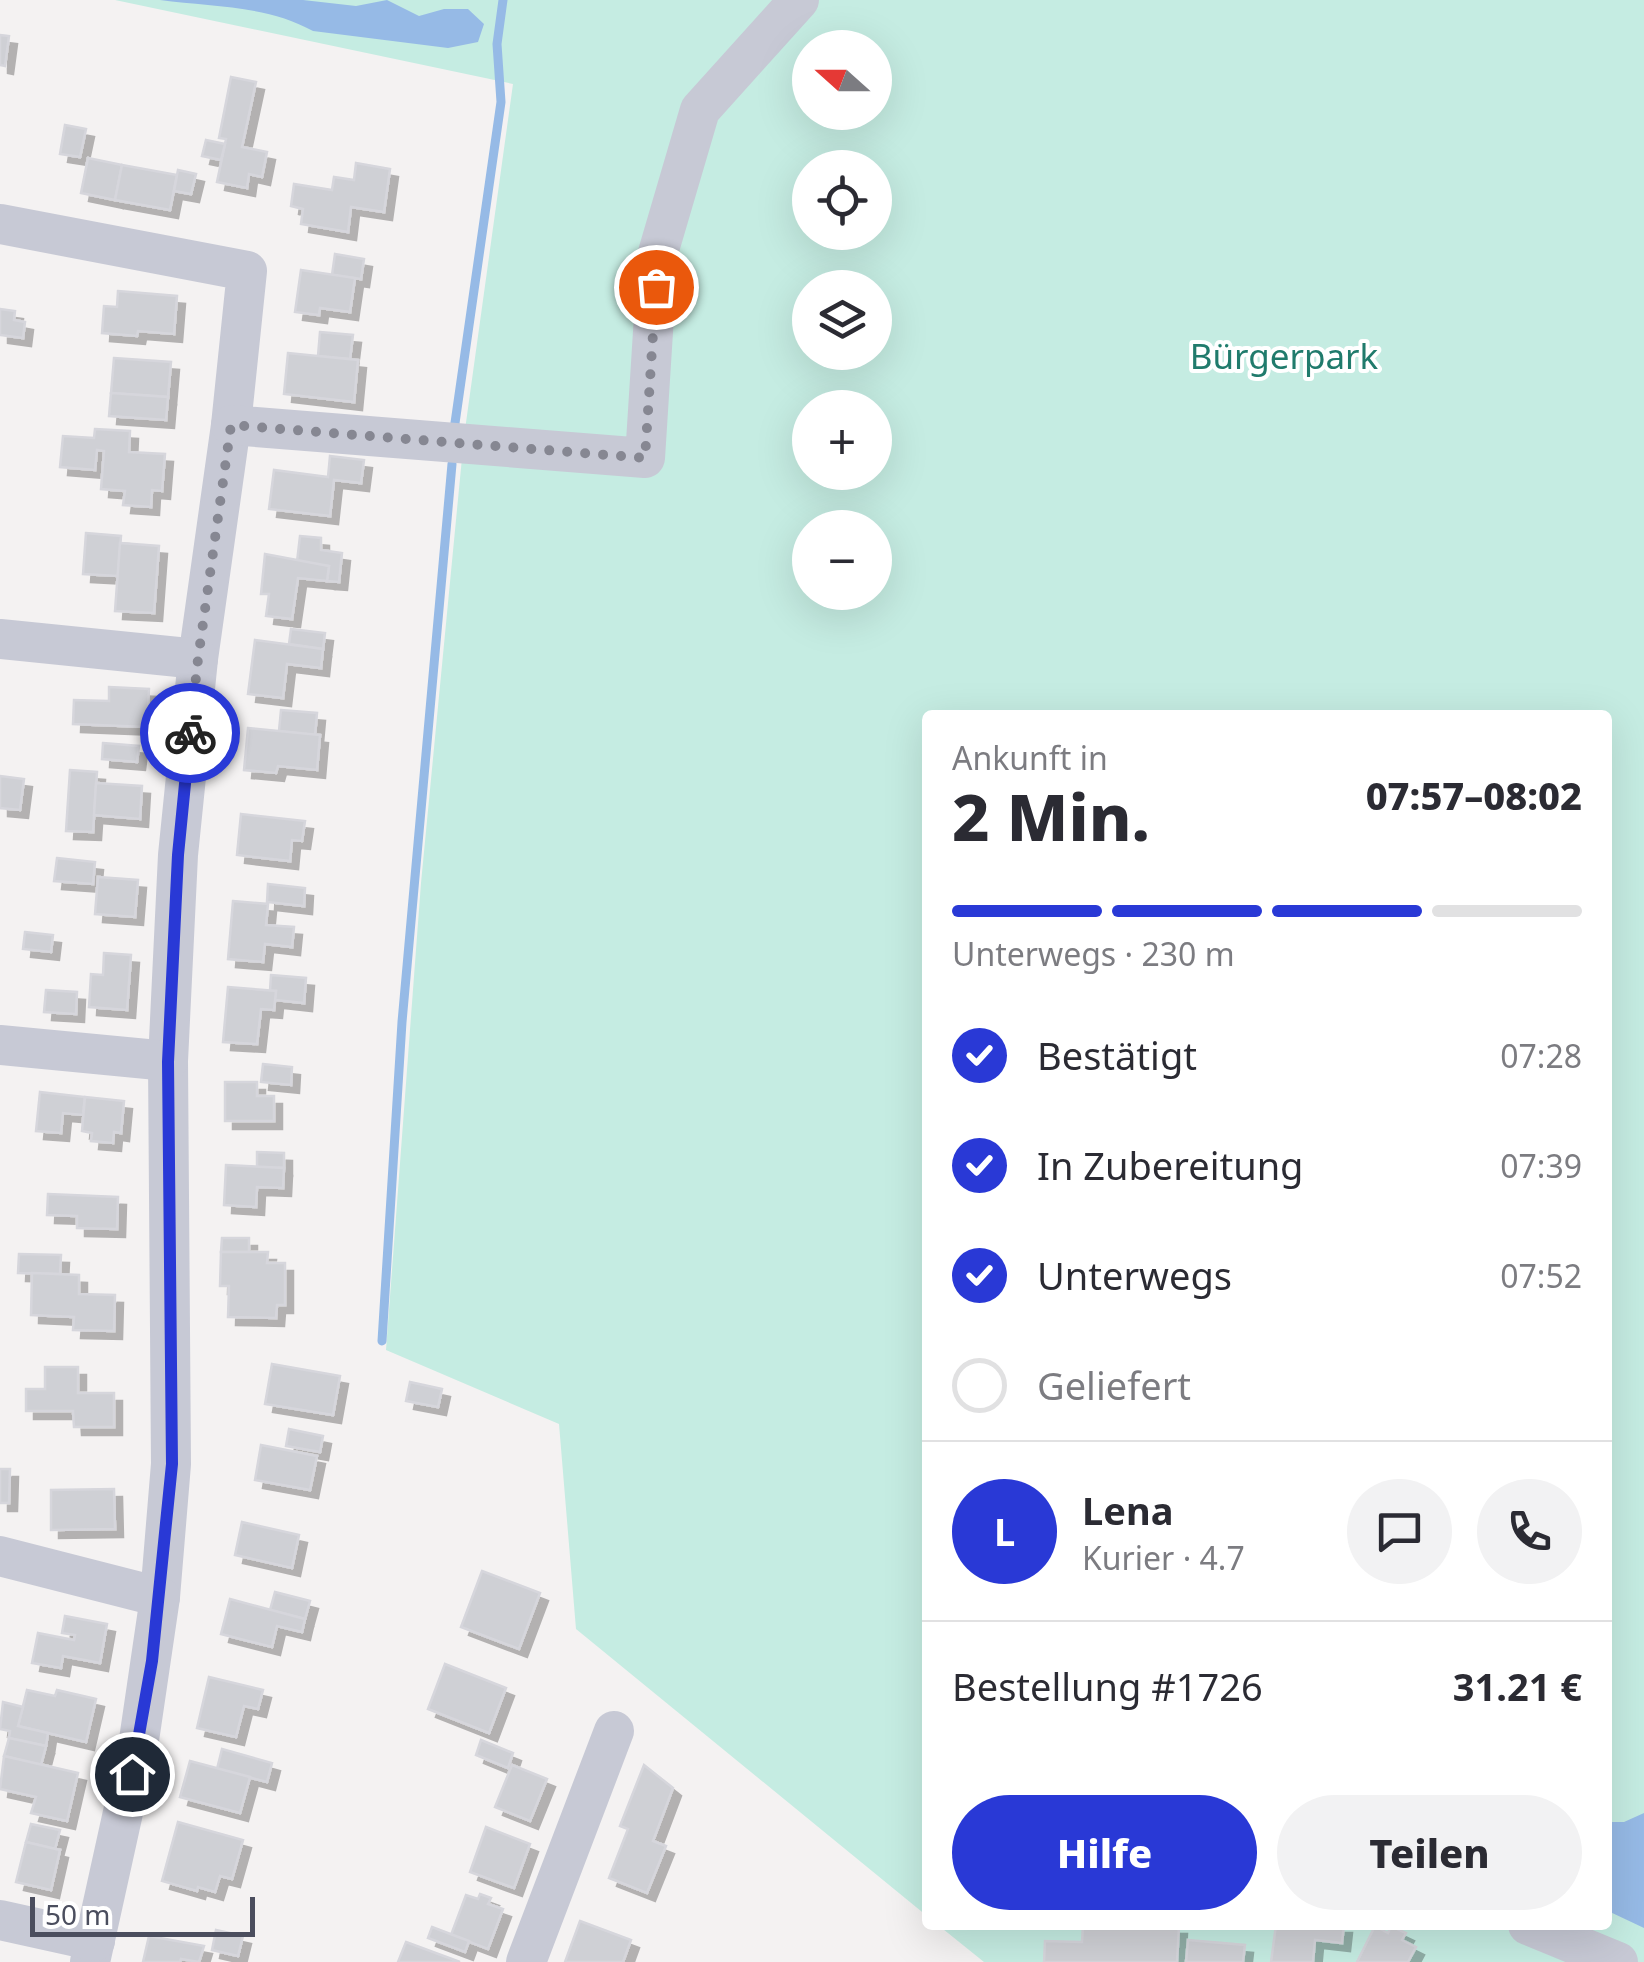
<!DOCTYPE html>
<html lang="de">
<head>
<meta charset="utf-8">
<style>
  :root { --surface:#fff; --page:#f2f2f3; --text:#2b2b33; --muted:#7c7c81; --line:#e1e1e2; --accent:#2939d6 }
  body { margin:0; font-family:"Noto Sans",sans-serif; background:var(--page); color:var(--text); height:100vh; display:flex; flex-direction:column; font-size:38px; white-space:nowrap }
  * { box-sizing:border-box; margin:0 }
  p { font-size:32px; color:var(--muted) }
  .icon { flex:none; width:55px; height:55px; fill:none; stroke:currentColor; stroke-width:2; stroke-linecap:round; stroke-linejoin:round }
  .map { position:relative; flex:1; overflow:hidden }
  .panel { position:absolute; left:922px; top:710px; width:690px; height:1220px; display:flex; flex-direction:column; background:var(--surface); border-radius:10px; box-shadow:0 10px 40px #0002 }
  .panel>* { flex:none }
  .needle { width:65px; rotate:291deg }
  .buttons { position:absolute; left:792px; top:30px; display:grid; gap:20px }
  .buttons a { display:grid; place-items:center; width:100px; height:100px; border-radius:50%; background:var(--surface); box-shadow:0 10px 40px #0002; font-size:50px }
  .scale { position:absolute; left:30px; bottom:25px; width:225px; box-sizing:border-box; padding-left:10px; border:5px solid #4b4e5e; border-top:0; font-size:28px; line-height:35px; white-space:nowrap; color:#4b4e5e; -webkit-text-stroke:8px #fff; paint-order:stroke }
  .pin { position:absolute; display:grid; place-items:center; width:85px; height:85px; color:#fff; margin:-42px; border:5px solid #fff; border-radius:50%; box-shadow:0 2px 10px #0007 }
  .courier { position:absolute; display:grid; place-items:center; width:100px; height:100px; margin:-50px; border:8px solid #2939d6; border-radius:50%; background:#fff; color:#222; box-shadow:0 2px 12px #0007 }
  .headline em { font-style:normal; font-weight:800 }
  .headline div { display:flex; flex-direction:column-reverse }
  .headline { display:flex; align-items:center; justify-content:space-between; height:170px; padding:0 30px }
  h1 { font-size:65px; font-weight:800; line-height:75px }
  .bar { display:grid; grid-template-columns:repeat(4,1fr); gap:15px 10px; align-content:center; height:120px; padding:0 30px }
  .bar i { height:12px; border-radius:8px; background:var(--line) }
  .bar .active { background:var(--accent) }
  .bar p { grid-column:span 4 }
  .line { display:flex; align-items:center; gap:25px; padding:0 30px; border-top:2px solid var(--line) }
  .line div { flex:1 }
  .round { display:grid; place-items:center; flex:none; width:105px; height:105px; border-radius:52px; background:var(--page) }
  ol { padding:0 30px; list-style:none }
  li { display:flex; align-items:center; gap:30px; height:110px }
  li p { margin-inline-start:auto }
  li .icon { padding:10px; border-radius:50%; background:var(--accent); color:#fff; stroke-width:4 }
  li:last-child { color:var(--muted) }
  li i { width:55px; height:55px; border:5px solid var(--line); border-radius:50% }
  .action { display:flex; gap:20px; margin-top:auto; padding:20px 30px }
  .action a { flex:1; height:115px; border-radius:60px; background:var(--accent); color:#fff; font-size:40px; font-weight:800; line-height:115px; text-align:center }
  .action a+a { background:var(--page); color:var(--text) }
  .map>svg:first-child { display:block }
</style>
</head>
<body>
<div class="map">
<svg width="1644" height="1962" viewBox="0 0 1644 1962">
  <defs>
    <filter id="shadow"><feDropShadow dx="8" dy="8" stdDeviation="0" flood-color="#0004"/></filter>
  </defs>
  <rect width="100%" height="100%" fill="#f4f2f2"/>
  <path fill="#c5ece2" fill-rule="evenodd" d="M115 0H1644V1962H984L938 1925H1608V715H928L927 1916 576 1629 559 1424 386 1350 421 883 464 437 513 84ZM810 48H875V112H810ZM810 168H875V232H810ZM810 288H875V352H810ZM810 408H875V472H810ZM810 528H875V592H810Z"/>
  <g fill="#96bae6">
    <path d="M160 0H303L356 6 387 0 419 16 444 9H468L484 24 478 42 448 48 313 31C267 5 211 7 160 0Z"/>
    <path d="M1644 1813V1928L1608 1911V1822H1624Z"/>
  </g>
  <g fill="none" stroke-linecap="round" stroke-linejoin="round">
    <g stroke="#96bae6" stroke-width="9">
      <path d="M454 430 501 102 497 44 503 0"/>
      <path d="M382 1341 402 1022 452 464"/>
    </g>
  </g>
  <g fill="#cfd0d5" stroke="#d6d6dc" stroke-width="2.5" filter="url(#shadow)">
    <path d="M0 35 9 36 5 66 0 65Z"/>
    <path d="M231 77 256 82 242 147 267 152 262 177 249 174 247 188 217 182 226 139 219 138Z"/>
    <path d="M65 125 86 129 80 157 60 154Z"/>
    <path d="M206 140 225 144 221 160 202 156Z"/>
    <path d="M88 158 122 165 115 200 81 193Z"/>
    <path d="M356 163 390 169 384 212 351 207 348 232 301 224 303 209 291 206 294 184 332 190 334 177 354 180Z"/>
    <path d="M122 165 177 175 170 210 115 200Z"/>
    <path d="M178 170 196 174 191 194 174 191Z"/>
    <path d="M335 254 364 259 361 279 332 275Z"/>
    <path d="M301 270 355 278 350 312 320 308 319 315 295 312Z"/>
    <path d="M118 291 177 296 174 334 138 331 137 336 102 333 104 306 117 307Z"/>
    <path d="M0 309 15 311 14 320 25 322 23 338 0 335Z"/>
    <path d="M320 332 353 335 350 359 318 356Z"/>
    <path d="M288 353 358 360 354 402 284 394Z"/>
    <path d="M114 358 171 362 168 397 111 393Z"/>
    <path d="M111 393 168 397 166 420 109 416Z"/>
    <path d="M95 429 130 431 129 452 165 454 162 491 152 490 151 507 123 505 125 491 101 489 104 451 97 450 95 470 60 467 63 436 94 438Z"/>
    <path d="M330 456 364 460 361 483 334 480 330 516 269 509 274 470 328 477Z"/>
    <path d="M86 533 121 536 118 576 83 574Z"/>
    <path d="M300 536 321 538V550L342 553 339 582 327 581 329 566 297 562Z"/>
    <path d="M120 543 159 546 154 613 115 611Z"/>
    <path d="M265 554 329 566 327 581 298 578 292 619 266 616 269 594H261Z"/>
    <path d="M291 629 325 633 323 649 289 644Z"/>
    <path d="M255 640 323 649 321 668 287 664 283 698 248 694Z"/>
    <path d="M109 687 149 689 147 727 73 724 74 700 109 701Z"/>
    <path d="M281 710 317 713 315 735 279 731Z"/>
    <path d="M248 728 320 735 317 770 278 766 276 773 244 770Z"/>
    <path d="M103 743 139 746 137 762 102 759Z"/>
    <path d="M70 770 97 772 93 832 66 831Z"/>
    <path d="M0 776 24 779 20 810 0 808Z"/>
    <path d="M96 783 142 786 140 819 94 815Z"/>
    <path d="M241 814 305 821 302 841 292 840 290 861 237 855Z"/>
    <path d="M57 858 95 862 93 884 54 881Z"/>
    <path d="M98 877 138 880 135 917 95 914Z"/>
    <path d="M268 884 305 888 304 906 267 902Z"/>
    <path d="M233 901 268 904 266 925 294 927 292 947 265 944 263 962 228 959Z"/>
    <path d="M25 932 53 935 51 952 23 949Z"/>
    <path d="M104 953 131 955 127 1010 89 1007 91 974 103 975Z"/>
    <path d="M271 975 306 978 304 1003 275 1000 276 991H270Z"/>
    <path d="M228 987 276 991 274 1010 261 1009 257 1044 223 1042Z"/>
    <path d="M46 990 77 992 76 1014 44 1012Z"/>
    <path d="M263 1064 292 1067 291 1085 261 1082Z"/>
    <path d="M225 1082H257V1096H274V1121H225Z"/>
    <path d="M40 1092 85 1097 83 1115 63 1113 61 1133 36 1131Z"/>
    <path d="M85 1097 124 1101 121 1133 114 1132 113 1143 91 1141 92 1133 82 1131Z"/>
    <path d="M257 1152 284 1153V1168L257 1167Z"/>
    <path d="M226 1165 284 1168 283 1188 257 1187 256 1207 224 1205Z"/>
    <path d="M48 1194 118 1197 117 1229 77 1228V1216L47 1215Z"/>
    <path d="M222 1238H249V1252H221Z"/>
    <path d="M221 1252H268L267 1263H285V1305H277L276 1318 228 1317 229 1286H220Z"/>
    <path d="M19 1254 61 1255 60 1274 18 1273Z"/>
    <path d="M32 1273 79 1275V1294L115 1295 114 1331 73 1330 74 1317 31 1315Z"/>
    <path d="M272 1364 340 1376 333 1415 265 1404Z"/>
    <path d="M45 1367H78V1393H114V1427H74L73 1411H26V1389H45Z"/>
    <path d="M410 1382 442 1389 438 1407 406 1401Z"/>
    <path d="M289 1429 323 1436 320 1452 286 1446Z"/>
    <path d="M261 1445 317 1456 310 1490 255 1480Z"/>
    <path d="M0 1469H10L9 1503H0Z"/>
    <path d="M114 1489 115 1529 51 1530V1490Z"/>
    <path d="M242 1522 299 1535 292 1568 235 1555Z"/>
    <path d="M482 1571 540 1593 519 1649 461 1627Z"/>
    <path d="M275 1592 310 1601 305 1619 270 1610Z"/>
    <path d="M230 1599 305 1619 302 1632 277 1626 272 1647 221 1634Z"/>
    <path d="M65 1616 107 1624 100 1663 63 1656 61 1668 32 1663 38 1633 74 1640 75 1635 62 1633Z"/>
    <path d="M445 1664 506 1688 489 1733 428 1709Z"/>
    <path d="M209 1677 263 1690 258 1709 244 1706 236 1737 197 1728Z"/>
    <path d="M27 1690 55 1696 57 1690 96 1699 86 1742 18 1726Z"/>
    <path d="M3 1702 23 1707 18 1726 48 1733 46 1746 9 1738 10 1731 0 1729Z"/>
    <path d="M9 1738 46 1746 41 1765 4 1756Z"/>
    <path d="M481 1740 513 1753 508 1768 476 1755Z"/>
    <path d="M222 1749 272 1763 267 1782 217 1769Z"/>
    <path d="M4 1756 78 1773 67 1821 31 1813 36 1797 0 1789Z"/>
    <path d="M190 1761 250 1777 240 1813 180 1797Z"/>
    <path d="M512 1765 547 1779 530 1821 495 1807Z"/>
    <path d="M644 1765 673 1788 653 1841 666 1846 647 1893 609 1878 628 1829 620 1826Z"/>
    <path d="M178 1822 243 1840 232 1879 220 1876 215 1892 198 1887 197 1891 162 1881Z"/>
    <path d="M31 1824 60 1830 55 1849 26 1842Z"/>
    <path d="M486 1827 530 1844 514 1888 470 1872Z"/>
    <path d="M26 1842 60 1850 51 1890 16 1882Z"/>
    <path d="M480 1894 491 1898 488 1904 503 1909 488 1949 451 1935 466 1895 478 1899Z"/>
    <path d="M580 1921 631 1940 623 1962H565Z"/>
    <path d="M1083 1925 1179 1926 1177 1962H1044L1045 1941 1082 1942Z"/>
    <path d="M1276 1925H1344L1342 1943 1315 1940 1313 1962H1271Z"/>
    <path d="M1375 1926 1388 1933 1391 1926 1406 1933 1402 1940 1416 1947 1408 1962H1357Z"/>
    <path d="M432 1927 469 1941 465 1952 428 1938Z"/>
    <path d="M216 1930 243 1936 238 1956 212 1950Z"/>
    <path d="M149 1936 204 1946 199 1962 181 1959 180 1962H143Z"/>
    <path d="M1188 1940 1245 1945 1243 1962H1186Z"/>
    <path d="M406 1942 460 1962H398Z"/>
  </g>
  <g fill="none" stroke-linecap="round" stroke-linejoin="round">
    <g stroke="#c7c9d5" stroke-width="40">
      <path d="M0 224 247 271 231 425 198 659 178 855 168 1061 171 1464 160 1597 139 1740 90 1962"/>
      <path d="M231 425 645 458 658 253 700 110 799 0"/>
      <path d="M0 639 198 659"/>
      <path d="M0 1045 168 1061"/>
      <path d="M0 1556 160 1597"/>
      <path d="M0 1920 95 1941"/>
      <path d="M1528 1925 1618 1962"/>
      <path d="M526 1962 614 1731"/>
    </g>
  </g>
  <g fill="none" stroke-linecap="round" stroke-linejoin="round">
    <path stroke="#868792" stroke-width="10" stroke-dasharray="0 18" d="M190 733 198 659 231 425 645 458 656 287"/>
    <path stroke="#2939d6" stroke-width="12" d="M132 1774 152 1661 172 1464 168 1062 178 855 190 733"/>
  </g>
  <g text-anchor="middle" stroke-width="8" stroke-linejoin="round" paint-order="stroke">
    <g font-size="35" fill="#207b6c" stroke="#fff">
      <text x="1284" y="369">Bürgerpark</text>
    </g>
  </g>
</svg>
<div class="buttons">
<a><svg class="needle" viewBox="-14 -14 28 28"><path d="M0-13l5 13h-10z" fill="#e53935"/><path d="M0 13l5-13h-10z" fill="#7c7c81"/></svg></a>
<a><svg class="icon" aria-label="locate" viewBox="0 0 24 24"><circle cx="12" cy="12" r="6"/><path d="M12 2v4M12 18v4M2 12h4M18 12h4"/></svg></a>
<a><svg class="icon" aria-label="layers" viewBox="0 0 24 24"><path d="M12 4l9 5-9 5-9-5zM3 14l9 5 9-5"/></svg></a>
<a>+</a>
<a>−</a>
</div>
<div class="scale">50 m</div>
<div class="pin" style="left:656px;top:287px;background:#ea580c"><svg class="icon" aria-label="bag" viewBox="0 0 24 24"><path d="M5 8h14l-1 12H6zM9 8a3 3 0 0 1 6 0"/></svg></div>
<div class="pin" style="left:132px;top:1774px;background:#1f2937"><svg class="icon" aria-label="home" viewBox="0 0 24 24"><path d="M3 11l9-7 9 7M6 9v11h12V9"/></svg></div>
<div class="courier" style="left:190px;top:733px"><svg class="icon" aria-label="bike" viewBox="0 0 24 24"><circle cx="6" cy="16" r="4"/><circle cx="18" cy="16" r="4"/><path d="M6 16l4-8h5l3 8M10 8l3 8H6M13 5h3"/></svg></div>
<section class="panel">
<div class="headline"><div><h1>2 Min.</h1><p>Ankunft in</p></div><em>07:57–08:02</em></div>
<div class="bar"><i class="active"></i><i class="active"></i><i class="active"></i><i></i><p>Unterwegs · 230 m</p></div>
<ol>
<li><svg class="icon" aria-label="check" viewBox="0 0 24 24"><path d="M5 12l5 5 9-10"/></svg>Bestätigt<p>07:28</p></li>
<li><svg class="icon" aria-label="check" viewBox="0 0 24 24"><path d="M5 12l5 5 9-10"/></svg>In Zubereitung<p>07:39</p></li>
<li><svg class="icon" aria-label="check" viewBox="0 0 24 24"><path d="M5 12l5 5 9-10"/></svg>Unterwegs<p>07:52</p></li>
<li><i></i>Geliefert</li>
</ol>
<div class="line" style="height:180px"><b class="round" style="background:var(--accent);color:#fff">L</b><div><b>Lena</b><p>Kurier · 4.7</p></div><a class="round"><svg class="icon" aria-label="chat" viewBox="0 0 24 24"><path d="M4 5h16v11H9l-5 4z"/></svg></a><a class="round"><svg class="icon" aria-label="phone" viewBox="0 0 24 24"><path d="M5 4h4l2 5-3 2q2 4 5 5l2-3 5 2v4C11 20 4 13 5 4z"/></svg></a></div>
<div class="line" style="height:130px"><div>Bestellung #1726</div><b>31.21 €</b></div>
<div class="action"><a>Hilfe</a><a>Teilen</a></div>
</section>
</div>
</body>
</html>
